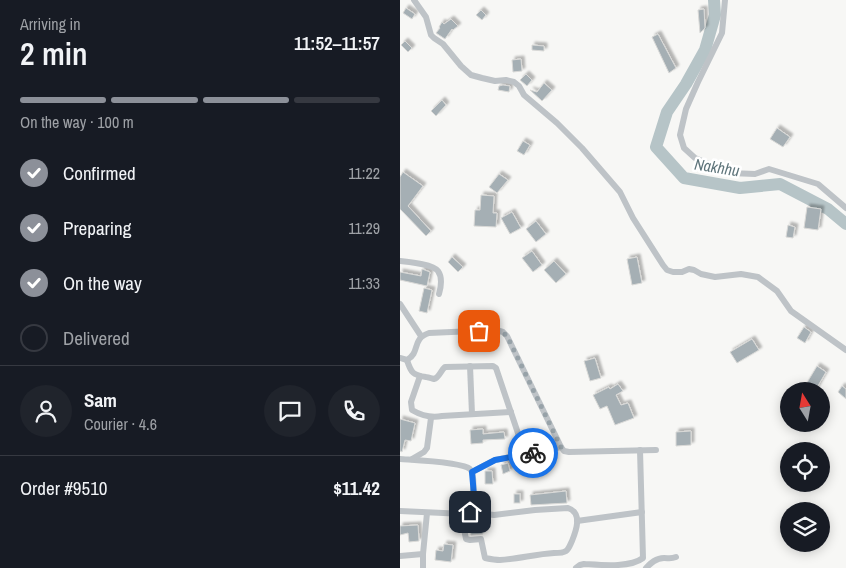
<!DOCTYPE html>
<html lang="en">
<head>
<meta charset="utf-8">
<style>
  :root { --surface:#171b24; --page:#20242c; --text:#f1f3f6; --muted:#9ea1a6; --line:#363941; --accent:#8c9099 }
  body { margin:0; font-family:"Archivo Narrow",sans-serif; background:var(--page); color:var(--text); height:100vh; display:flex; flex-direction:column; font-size:19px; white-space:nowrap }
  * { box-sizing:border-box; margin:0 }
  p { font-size:16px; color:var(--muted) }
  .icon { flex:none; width:28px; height:28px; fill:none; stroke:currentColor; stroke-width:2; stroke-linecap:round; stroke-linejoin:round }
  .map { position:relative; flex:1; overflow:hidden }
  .sheet { display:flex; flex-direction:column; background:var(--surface); width:400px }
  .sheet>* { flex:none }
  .needle { width:32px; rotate:349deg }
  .buttons { position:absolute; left:380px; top:382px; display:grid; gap:10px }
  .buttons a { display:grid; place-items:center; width:50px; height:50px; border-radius:50%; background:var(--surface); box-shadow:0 2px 12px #0003; font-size:25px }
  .pin { position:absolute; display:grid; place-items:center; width:42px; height:42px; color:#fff; margin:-21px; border-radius:10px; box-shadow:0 2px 8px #0006 }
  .courier { position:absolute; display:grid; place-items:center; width:50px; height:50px; margin:-25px; border:4px solid #1a73e8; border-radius:50%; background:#fff; color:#222; box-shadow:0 1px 6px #0007 }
  .headline em { font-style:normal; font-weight:600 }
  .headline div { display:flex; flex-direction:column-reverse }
  .headline { display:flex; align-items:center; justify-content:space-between; height:85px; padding:0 20px }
  h1 { font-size:32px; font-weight:600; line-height:38px }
  .bar { display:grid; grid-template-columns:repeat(4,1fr); gap:8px 5px; align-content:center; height:60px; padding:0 20px }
  .bar i { height:6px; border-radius:4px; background:var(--line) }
  .bar .selected { background:var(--accent) }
  .bar p { grid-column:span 4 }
  .line { display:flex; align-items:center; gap:12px; padding:0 20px; border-top:1px solid var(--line) }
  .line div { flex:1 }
  .round { display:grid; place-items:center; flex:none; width:52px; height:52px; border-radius:26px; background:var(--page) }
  ol { padding:0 20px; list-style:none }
  li { display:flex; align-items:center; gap:15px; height:55px }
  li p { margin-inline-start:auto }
  li .icon { padding:5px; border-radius:50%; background:var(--accent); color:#fff; stroke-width:4 }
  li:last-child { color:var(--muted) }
  li i { width:28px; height:28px; border:2px solid var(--line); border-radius:50% }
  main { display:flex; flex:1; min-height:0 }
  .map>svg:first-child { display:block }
</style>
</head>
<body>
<main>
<section class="sheet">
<div class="headline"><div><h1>2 min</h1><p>Arriving in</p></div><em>11:52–11:57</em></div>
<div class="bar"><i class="selected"></i><i class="selected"></i><i class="selected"></i><i></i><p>On the way · 100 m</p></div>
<ol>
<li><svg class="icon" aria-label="check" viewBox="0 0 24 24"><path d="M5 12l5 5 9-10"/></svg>Confirmed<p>11:22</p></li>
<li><svg class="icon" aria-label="check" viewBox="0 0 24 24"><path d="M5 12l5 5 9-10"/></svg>Preparing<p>11:29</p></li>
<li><svg class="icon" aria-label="check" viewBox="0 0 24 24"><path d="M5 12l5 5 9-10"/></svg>On the way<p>11:33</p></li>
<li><i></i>Delivered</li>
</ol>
<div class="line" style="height:90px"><a class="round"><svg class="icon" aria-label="person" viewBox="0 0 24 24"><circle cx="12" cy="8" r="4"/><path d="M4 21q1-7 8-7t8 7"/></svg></a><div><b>Sam</b><p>Courier · 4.6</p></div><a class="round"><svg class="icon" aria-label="chat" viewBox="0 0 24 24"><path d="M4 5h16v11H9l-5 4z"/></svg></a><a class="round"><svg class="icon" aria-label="phone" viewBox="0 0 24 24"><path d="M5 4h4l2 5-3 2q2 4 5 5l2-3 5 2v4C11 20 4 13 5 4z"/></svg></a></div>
<div class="line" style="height:65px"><div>Order #9510</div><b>$11.42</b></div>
</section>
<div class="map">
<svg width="446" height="568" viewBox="0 0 446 568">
  <defs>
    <filter id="shadow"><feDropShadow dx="3" dy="-3" stdDeviation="1" flood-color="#0004"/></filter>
  </defs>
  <rect width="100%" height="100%" fill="#f7f7f5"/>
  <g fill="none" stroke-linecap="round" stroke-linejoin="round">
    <path stroke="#b6c4c7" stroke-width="12" d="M314 0 315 15 305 50 286 84 267 112 256 147 284 178 340 188 380 184 428 209 446 224"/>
  </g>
  <g fill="#a5afb4" stroke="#d9d9d7" filter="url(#shadow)">
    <path d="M6 8 15 14 12 19 3 13Z"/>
    <path d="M304 9 305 28 300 33 298 10Z"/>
    <path d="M81 10 86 15 82 20 76 15Z"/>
    <path d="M51 19 58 26 53 30 52 29 45 39 36 33 40 28 39 27 42 22 44 24Z"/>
    <path d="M258 34 276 68 269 73 252 37Z"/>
    <path d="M5 41 12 48 8 52 1 45Z"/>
    <path d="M132 45 144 46V51L132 50Z"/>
    <path d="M121 59 122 71 113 72 112 60Z"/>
    <path d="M126 74 132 80 127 86 120 80Z"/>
    <path d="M144 83 152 90 142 101 130 90 137 92Z"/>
    <path d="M103 85 110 86 109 92 98 90 99 86Z"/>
    <path d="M42 100 46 105 36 116 31 111Z"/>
    <path d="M377 128 390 137 383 147 370 139Z"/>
    <path d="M123 141 130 145 124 155 117 151Z"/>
    <path d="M3 172 23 186 8 206 31 231 26 236 0 209V177Z"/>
    <path d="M99 174 108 180 97 193 89 187Z"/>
    <path d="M81 195 94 196 93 213H97L96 227 74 226 75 210H80Z"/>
    <path d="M407 207 421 209 418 230 404 228Z"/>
    <path d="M112 212 121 228 110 234 101 218Z"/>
    <path d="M136 221 146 234 136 242 126 229Z"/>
    <path d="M388 225 395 227 393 238 386 237Z"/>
    <path d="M132 251 142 265 133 272 122 258Z"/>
    <path d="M52 257 63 267 58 272 48 262Z"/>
    <path d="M237 257 242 283 232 285 227 259Z"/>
    <path d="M154 261 166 274 156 283 144 270Z"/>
    <path d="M22 269 30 272 27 286 0 280V272L21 276Z"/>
    <path d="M24 288 32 290 27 313 19 311Z"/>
    <path d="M404 327 411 332 405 343 397 338Z"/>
    <path d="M352 339 359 350 337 363 330 352Z"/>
    <path d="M195 358 201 378 190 381 184 361Z"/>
    <path d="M417 366 426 372 415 391H402Z"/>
    <path d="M218 384 223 391 216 395 221 405 228 403 234 418 215 425 207 406 200 409 193 395 209 387 210 389Z"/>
    <path d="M442 386 446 389V399L438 392Z"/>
    <path d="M0 419 15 423 11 441 5 440 2 452 0 451Z"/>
    <path d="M83 429V434L104 432 105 439 83 440V443L71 444 70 430Z"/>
    <path d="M291 431V445L276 446V432Z"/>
    <path d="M108 463 110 471 103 474 101 465Z"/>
    <path d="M85 471H92L93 484H85Z"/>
    <path d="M166 491 167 503 131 505 130 495Z"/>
    <rect x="114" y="494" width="6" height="9"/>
    <path d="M81 521 83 534 71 535 69 522Z"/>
    <path d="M18 525 19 541 9 542 8 533 0 535V526Z"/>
    <path d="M44 544 53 545 51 562 35 560 36 550 43 551Z"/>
  </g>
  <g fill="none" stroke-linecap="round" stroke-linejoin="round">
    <g stroke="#bec3c7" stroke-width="6">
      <path d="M14 0 26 17 31 35 34 38 43 44 61 66 71 75 82 78 95 81 106 80 114 82 119 86 124 95 157 123 182 148 220 192 233 218 263 265 267 270 273 272H282L289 269 294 270 301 274 315 277 341 274 358 277 377 291 391 311 446 350"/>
      <path d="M325 0 322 33 298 82 286 109 280 135 284 148 295 158 330 173 355 174 369 169 418 184 446 208"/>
      <path d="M0 261C9 262 33 264 38 271 43 278 41 287 39 294"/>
      <path d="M0 304 21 336"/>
      <path d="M0 358 7 360C21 352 11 339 29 333L96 330 103 332 107 336 161 447 164 451 169 452 256 450"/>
      <path d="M7 360C11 373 13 375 26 377 27 377 34 379 34 379 39 378 41 370 45 367L93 366 96 368 125 454"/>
      <path d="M70 366 72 414"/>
      <path d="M20 376 11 402 12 410C22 416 31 418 42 416L111 412"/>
      <path d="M0 459C12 460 62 462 70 469 76 475 73 504 70 512L65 514 0 511"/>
      <path d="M12 459 24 452 27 448 31 418"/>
      <path d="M72 472 95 460 161 447"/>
      <path d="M61 514 66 539 70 540 81 539 85 558C90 559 95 560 100 560 118 559 136 554 154 553 158 553 163 553 166 551 169 549 170 545 172 541 176 531 183 513 168 508L135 510 94 515 70 512"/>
      <path d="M177 521 242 512"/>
      <path d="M0 556 23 554"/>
      <path d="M23 568V554L27 513"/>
      <path d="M176 568 180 565 184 564C201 565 230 568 243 558L240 450"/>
      <path d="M246 568C251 563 256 558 264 558 269 558 271 559 276 557"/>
    </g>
  </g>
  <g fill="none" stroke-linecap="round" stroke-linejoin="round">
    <path stroke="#97a2a8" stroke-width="5" stroke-dasharray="0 9" d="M79 331C90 330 98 328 107 336L161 447 133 453"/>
    <path stroke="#1a73e8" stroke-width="6" d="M70 512 74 496 72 472 95 460 133 453"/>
  </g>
  <g text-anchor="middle" stroke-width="5" stroke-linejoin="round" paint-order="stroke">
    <g font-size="16" font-style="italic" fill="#5e747a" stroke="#fff">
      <text transform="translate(317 167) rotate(9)" y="6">Nakhhu</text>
    </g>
  </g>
</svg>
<div class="buttons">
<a><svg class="needle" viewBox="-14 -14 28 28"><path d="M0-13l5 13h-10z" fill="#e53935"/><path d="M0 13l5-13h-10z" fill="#9ea1a6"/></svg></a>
<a><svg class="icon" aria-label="locate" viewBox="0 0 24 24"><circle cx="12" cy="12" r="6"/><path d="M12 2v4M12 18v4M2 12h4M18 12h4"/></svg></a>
<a><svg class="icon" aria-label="layers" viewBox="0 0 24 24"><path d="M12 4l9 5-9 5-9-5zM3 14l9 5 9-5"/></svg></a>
</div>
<div class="pin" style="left:79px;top:331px;background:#ea580c"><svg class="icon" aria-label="bag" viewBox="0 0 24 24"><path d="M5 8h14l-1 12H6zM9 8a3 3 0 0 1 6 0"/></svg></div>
<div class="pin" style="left:70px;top:512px;background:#1f2937"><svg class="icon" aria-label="home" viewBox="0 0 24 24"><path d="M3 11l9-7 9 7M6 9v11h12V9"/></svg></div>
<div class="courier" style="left:133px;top:453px"><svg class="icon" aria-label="bike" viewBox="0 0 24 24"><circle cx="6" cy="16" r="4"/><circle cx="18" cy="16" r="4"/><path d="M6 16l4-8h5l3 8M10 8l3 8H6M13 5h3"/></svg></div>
</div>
</main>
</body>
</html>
